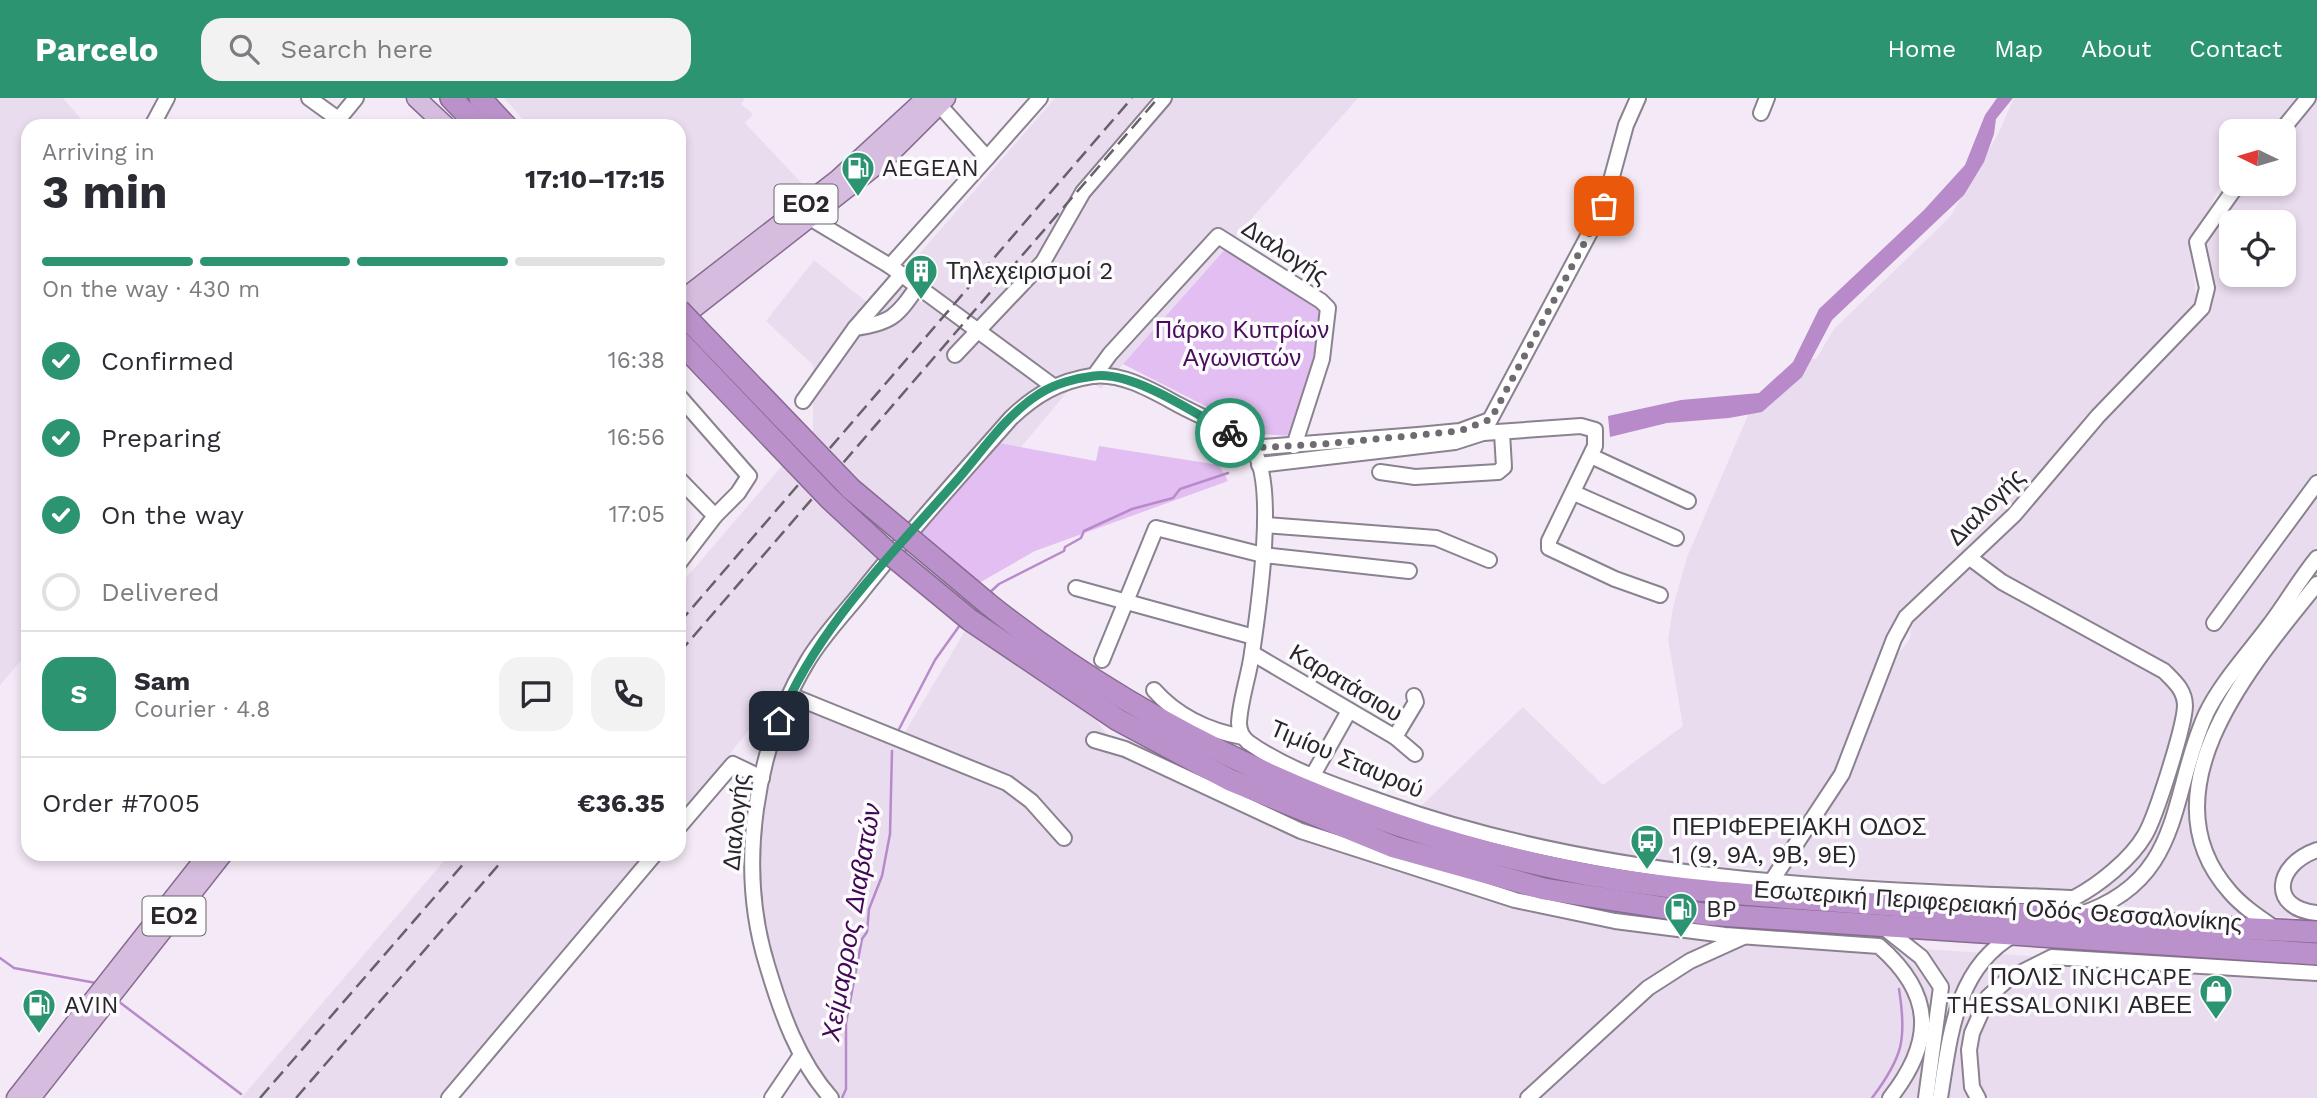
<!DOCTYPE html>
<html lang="en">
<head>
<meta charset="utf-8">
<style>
  :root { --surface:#fff; --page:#f2f2f3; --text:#2b2b33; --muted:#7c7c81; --line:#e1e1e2; --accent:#2d9471 }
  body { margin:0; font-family:"Work Sans",sans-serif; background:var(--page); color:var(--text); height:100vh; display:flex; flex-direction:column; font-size:26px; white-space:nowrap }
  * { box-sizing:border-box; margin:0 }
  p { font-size:23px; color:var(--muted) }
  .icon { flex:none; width:38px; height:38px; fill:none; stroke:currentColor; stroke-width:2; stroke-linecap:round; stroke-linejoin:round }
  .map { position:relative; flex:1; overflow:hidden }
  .drawer { position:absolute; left:21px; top:21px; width:665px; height:742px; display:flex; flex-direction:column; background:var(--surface); border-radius:21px; box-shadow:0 4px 10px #0003 }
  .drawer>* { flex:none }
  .needle { width:46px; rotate:275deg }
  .buttons { position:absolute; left:2219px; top:21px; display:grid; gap:14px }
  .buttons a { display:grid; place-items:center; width:77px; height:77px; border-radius:14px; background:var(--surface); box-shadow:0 4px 10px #0003; font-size:35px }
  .pin { position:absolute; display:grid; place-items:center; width:60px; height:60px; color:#fff; margin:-30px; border-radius:14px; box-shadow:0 4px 10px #0006 }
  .courier { position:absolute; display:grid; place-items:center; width:70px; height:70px; margin:-35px; border:5px solid #2d9471; border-radius:50%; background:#fff; color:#222; box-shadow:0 2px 9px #0007 }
  .head em { font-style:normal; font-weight:700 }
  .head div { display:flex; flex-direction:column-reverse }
  .head { display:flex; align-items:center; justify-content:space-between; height:119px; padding:0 21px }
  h1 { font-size:46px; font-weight:700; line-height:52px }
  .bar { display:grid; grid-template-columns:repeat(4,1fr); gap:10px 7px; align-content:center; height:84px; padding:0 21px }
  .bar i { height:9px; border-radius:5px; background:var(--line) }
  .bar .selected { background:var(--accent) }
  .bar p { grid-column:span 4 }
  .line { display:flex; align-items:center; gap:18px; padding:0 21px; border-top:2px solid var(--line) }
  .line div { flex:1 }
  .round { display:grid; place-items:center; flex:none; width:74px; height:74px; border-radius:21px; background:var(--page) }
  ol { padding:0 21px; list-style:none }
  li { display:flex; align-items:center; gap:21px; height:77px }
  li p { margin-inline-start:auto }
  li .icon { padding:7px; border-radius:50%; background:var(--accent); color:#fff; stroke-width:4 }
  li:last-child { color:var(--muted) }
  li i { width:38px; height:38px; border:4px solid var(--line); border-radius:50% }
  header { display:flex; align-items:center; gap:42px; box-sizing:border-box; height:98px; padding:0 35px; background:var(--accent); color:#fff }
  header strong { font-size:33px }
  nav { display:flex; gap:38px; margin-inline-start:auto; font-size:24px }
  .search { width:490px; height:63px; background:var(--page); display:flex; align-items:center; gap:18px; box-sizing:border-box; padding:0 24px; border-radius:21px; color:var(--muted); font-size:26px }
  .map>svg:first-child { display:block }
</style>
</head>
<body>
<header>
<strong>Parcelo</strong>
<div class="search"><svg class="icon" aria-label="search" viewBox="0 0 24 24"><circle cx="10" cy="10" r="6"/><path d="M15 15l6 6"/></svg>Search here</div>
<nav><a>Home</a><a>Map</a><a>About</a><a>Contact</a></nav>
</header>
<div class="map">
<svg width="2317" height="1000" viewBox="0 0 2317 1000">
  <rect width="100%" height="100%" fill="#f4eaf7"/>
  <g fill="#eadcef" fill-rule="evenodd">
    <path d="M0 0H63L87 28H28V554L0 587Z"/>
    <path d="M504 0H745L741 6 753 16 745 25 810 94 682 192 679 188V28H529Z"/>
    <path d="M1055 0H1358L1101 291 1082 276 992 384 913 428 679 719V488L813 332V267L766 223 814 162 873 209Z"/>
    <path d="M2014 0H2299L2272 33H2231V84L2220 88 2199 133 2189 138 2196 197 2192 209 2100 303 2037 386 1900 517 1889 534 1836 673 1799 733 1771 772 1658 764 1526 741 1420 709 1523 609 1603 687 1683 628 1668 541 1673 509 1687 459 1749 315 1810 260 1816 261 1834 231 1950 119 1999 34Z"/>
    <path d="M2307 0H2317V821L2127 812 2116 795 1789 777 1785 771 1806 741 1892 563 1910 541 1912 521 2006 435 2100 323 2207 216 2216 186 2204 157 2206 140 2237 86H2284V33ZM2231 124H2284V177H2231Z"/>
    <path d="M966 531 1096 621 1116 651 1235 712 1308 744 1485 802 1585 824 1709 840 1711 847 1665 870 1638 888 1517 1000H841L810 961 793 928 777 885 760 820 759 756 763 709 774 656 790 604 897 648Z"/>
    <path d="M450 756H649L444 1000H241Z"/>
    <path d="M1750 843 1879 848 2317 877V1000H1534L1643 903 1672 882Z"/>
  </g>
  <g fill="#e3bef2">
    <path d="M1226 150 1326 212 1315 274 1291 338 1260 336 1123 266Z"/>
    <path d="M988 343 1096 363 1099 348 1219 367 1228 383 1035 453 979 485 915 430Z"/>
  </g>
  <path fill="#b88aca" d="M1997 0H2013L1996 21 1994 36 1984 64 1964 97 1832 222 1802 279 1762 314 1729 320 1667 325 1610 339 1608 318 1681 302 1759 295 1793 264 1819 211 1924 112 1965 67 1985 17Z"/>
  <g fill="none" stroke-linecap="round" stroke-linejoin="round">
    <g stroke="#b88aca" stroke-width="2.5">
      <path d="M988 496 999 486 1064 453 1065 449 1081 440 1084 433 1132 411 1173 400 1180 391 1228 375"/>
      <path d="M897 635 935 562 960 527"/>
      <path d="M0 860 14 870 96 885"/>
      <path d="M118 903 241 996"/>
      <path d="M842 1000 846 991V925L862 841 867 834 869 811 882 778 890 736 892 653"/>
      <path d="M1872 1000C1903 959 1907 941 1899 891"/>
    </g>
    <defs>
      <g id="minor">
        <path d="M309 0 338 21"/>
        <path d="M933 0 987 60 890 168 1053 288"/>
        <path d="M1761 15 1767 0"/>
        <path d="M152 28 167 0"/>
        <path d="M333 28 356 0"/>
        <path d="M2281 33 2308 0"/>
        <path d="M987 60 1040 0"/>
        <path d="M810 120 890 168"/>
        <path d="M855 230 902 176"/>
        <path d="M955 257 1043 164 1083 94 1164 0"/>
        <path d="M1094 278 1110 256 1218 138 1321 203 1328 210 1322 261 1294 348"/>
        <path d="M679 298 749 378 738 395 715 418 679 381"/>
        <path d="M803 303 855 230C892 225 897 218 918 188"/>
        <path d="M1483 335 1581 328 1595 332V348L1549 443V450L1615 481 1660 497"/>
        <path d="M1251 350 1418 337 1460 333 1487 323"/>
        <path d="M1591 358 1688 403"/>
        <path d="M1259 367 1455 344 1483 335 1604 108 1626 27 1638 0"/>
        <path d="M1380 374 1415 379 1498 374 1504 369 1502 335"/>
        <path d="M1574 395 1676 440"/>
        <path d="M1265 427 1436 440 1489 462"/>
        <path d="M679 465 715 418"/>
        <path d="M1076 490 1254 539"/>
        <path d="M2214 525 2317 385"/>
        <path d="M1252 555 1395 639 1415 656"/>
        <path d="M1102 562 1156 430 1263 457 1409 473"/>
        <path d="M1154 592C1177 618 1209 633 1243 639"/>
        <path d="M790 597 1007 685 1031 703 1064 740"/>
        <path d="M1395 639 1416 604 1414 598"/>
        <path d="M1094 642 1125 651 1301 733 1515 802 1615 823 1725 837 1879 848C1935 897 1934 944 1890 1000"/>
        <path d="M1313 677 1349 613"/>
        <path d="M679 729 733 666 762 680"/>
        <path d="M2317 752C2274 767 2269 811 2317 815"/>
        <path d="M1771 784 1842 676 1894 541 1906 519 2014 417 2098 318 2202 210 2207 190 2197 144 2238 86"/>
        <path d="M2078 817C2185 783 2169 697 2206 616 2221 585 2247 557 2268 529 2285 507 2299 482 2317 460"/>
        <path d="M1883 829 1921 859 1941 889 1926 1000"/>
        <path d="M2276 831C2260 820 2243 809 2230 794 2141 694 2252 566 2317 486"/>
        <path d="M449 1000 655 756"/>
        <path d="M772 1000 801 957"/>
        <path d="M831 1000C798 963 781 914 767 867 737 769 754 652 807 564 821 540 841 519 859 497 907 436 960 378 1011 320 1035 297 1059 283 1092 278 1122 274 1153 293 1179 307 1201 319 1235 331 1252 351 1278 382 1258 514 1252 555 1249 578 1240 602 1239 625 1239 633 1242 639 1248 644 1287 672 1340 689 1385 705 1606 784 1842 791 2074 800 2099 787 2131 761 2145 737 2156 718 2184 630 2185 608 2185 592 2174 583 2164 573L2002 484 1970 460"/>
        <path d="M1528 1000 1648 890 1690 863 1743 839"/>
        <path d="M1940 1000C1950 939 1955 870 2014 837"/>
        <path d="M1978 1000 1972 989 1969 952 1972 935 1988 899 2008 881 2052 859 2317 875"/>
      </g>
      <g id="major">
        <path d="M416 0 446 28"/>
        <path d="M679 204 838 81 926 0"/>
        <path d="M679 222 887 59 946 0"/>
        <path d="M16 1000 208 756"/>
        <path d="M31 1000 223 756"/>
      </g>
      <g id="highway">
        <path d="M451 0 478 28"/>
        <path d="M480 0 506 28"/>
        <path d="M987 505C1149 635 1352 727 1555 770 1660 793 1768 798 1876 806 2023 817 2170 827 2317 834"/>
        <path d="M970 522 1118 622 1230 682 1394 749 1544 791 1704 816 2317 856"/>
      </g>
    </defs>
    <use href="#minor" stroke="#8a828e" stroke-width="18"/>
    <use href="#major" stroke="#876b92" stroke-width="21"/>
    <use href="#highway" stroke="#876b92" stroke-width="24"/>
    <use href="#minor" stroke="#fff" stroke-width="14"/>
    <use href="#major" stroke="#d6bddf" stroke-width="18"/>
    <use href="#highway" stroke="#ba91ca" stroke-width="21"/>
    <g stroke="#676169" stroke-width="2.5" stroke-dasharray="14 7" stroke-linecap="butt">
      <path d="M679 525 1132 0"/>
      <path d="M679 555 1158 0"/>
      <path d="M260 1000 472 756"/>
      <path d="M296 1000 508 756"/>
    </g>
    <defs>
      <g id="highway-bridge">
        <path d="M679 212 851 391 987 505"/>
        <path d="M679 243 830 401 884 451 970 522"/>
      </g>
    </defs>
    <use href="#highway-bridge" stroke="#876b92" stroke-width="24" stroke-linecap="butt"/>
    <use href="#highway-bridge" stroke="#ba91ca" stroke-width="21"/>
  </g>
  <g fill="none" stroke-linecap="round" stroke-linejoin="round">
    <path stroke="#706a72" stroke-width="7" stroke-dasharray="0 12.6" d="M1230 335 1251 350 1324 346 1460 333 1491 321 1604 108"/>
    <path stroke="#2d9471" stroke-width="9" d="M779 623C816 530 893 455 958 381 983 352 1007 316 1039 296 1054 286 1076 280 1094 278 1134 273 1196 316 1230 335"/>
  </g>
  <defs>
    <symbol id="fuel-pin" viewBox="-11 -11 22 30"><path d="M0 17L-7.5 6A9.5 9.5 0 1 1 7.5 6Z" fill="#2d9471" stroke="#fcfbfd"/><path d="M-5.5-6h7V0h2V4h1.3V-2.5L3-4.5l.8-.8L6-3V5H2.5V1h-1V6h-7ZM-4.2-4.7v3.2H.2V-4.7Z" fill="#fff"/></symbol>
    <symbol id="building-pin" viewBox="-11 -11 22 30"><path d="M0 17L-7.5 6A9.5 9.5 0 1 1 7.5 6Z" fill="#2d9471" stroke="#fcfbfd"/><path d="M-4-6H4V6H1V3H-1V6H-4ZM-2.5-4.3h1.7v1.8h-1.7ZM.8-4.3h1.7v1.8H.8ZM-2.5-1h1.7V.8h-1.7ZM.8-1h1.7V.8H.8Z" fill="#fff"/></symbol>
    <symbol id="bus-pin" viewBox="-11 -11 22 30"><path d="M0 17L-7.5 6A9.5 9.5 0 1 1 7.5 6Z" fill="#2d9471" stroke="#fcfbfd"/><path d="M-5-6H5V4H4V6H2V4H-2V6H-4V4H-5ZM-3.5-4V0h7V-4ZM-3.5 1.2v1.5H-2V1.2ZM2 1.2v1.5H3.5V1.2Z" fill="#fff"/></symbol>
    <symbol id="shop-pin" viewBox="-11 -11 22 30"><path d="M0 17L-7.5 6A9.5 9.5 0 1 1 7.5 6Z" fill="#2d9471" stroke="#fcfbfd"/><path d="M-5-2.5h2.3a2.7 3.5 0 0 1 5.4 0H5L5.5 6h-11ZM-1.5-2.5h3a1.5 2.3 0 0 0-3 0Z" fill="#fff"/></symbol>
  </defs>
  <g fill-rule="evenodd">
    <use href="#fuel-pin" x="839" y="51" width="38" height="52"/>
    <use href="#building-pin" x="902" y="154" width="38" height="52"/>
    <use href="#bus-pin" x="1628" y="724" width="38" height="52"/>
    <use href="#fuel-pin" x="1662" y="792" width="38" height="52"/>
    <use href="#shop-pin" x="2197" y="874" width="38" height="52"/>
    <use href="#fuel-pin" x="20" y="888" width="38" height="52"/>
  </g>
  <g text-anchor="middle" stroke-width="7" stroke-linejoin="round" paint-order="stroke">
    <g fill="#fcfbfd" stroke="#686569" stroke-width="2">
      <rect x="774.5" y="86.5" width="63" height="39" rx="5"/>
      <rect x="142.5" y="798.5" width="63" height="39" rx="5"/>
    </g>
    <g font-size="23" font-weight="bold" fill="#29252a">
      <text x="806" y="114">ΕΟ2</text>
      <text x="174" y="826">ΕΟ2</text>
    </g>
    <g font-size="24" fill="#29252a" stroke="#fcfbfd" text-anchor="start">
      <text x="882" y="78">AEGEAN</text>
      <text x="946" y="181">Τηλεχειρισμοί 2</text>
      <text x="1672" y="737">ΠΕΡΙΦΕΡΕΙΑΚΗ ΟΔΟΣ<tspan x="1672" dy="28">1 (9, 9Α, 9Β, 9Ε)</tspan></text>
      <text x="1706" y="819">BP</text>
      <text x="2192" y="887" text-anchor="end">ΠΟΛΙΣ INCHCAPE<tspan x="2192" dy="28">THESSALONIKI ΑΒΕΕ</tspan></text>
      <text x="64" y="915">AVIN</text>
    </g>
    <g font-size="24" fill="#29252a" stroke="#fcfbfd">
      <text transform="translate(1285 154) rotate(33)" y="8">Διαλογής</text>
      <text transform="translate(1986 409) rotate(-45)" y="8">Διαλογής</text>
      <text transform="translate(1346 585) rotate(31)" y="8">Καρατάσιου</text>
      <text transform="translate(1347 661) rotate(23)" y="8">Τιμίου Σταυρού</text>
      <text transform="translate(736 724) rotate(-84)" y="8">Διαλογής</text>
      <text transform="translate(1998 808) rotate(4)" y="8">Εσωτερική Περιφερειακή Οδός Θεσσαλονίκης</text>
    </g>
    <g font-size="24" fill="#490d5c" stroke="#fcfbfd">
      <text x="1242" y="240">Πάρκο Κυπρίων<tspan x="1242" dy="28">Αγωνιστών</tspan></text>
    </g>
    <g font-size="26" font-style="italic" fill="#440657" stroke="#fcfbfd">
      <text transform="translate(851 824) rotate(-80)" y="9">Χείμαρρος Διαβατών</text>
    </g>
  </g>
</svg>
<div class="buttons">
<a><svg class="needle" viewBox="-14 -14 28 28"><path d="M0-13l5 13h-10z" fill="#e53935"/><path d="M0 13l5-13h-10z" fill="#7c7c81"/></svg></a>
<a><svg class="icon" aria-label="locate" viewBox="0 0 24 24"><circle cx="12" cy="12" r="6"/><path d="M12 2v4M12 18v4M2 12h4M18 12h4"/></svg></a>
</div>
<div class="pin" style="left:1604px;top:108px;background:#ea580c"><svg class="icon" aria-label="bag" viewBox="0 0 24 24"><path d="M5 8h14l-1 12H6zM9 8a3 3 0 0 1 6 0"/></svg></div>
<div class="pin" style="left:779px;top:623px;background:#1f2937"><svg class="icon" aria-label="home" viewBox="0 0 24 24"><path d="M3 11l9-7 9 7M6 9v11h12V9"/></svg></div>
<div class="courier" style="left:1230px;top:335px"><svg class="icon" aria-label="bike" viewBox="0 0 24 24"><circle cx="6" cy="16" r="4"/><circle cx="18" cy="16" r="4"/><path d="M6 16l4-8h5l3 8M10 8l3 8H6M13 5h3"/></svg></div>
<section class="drawer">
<div class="head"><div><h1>3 min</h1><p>Arriving in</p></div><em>17:10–17:15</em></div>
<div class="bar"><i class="selected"></i><i class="selected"></i><i class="selected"></i><i></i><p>On the way · 430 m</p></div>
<ol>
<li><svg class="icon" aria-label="check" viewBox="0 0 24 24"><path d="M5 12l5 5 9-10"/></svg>Confirmed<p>16:38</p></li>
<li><svg class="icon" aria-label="check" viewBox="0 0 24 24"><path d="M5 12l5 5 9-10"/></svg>Preparing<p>16:56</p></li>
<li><svg class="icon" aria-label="check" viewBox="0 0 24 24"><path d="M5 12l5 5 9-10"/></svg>On the way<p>17:05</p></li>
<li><i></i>Delivered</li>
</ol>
<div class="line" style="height:126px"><b class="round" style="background:var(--accent);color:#fff">S</b><div><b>Sam</b><p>Courier · 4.8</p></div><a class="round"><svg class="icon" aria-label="chat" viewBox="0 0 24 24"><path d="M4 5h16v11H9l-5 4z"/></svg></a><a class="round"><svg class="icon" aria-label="phone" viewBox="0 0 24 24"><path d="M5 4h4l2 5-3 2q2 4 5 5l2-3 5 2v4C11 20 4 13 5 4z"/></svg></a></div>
<div class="line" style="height:91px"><div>Order #7005</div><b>€36.35</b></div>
</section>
</div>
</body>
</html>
